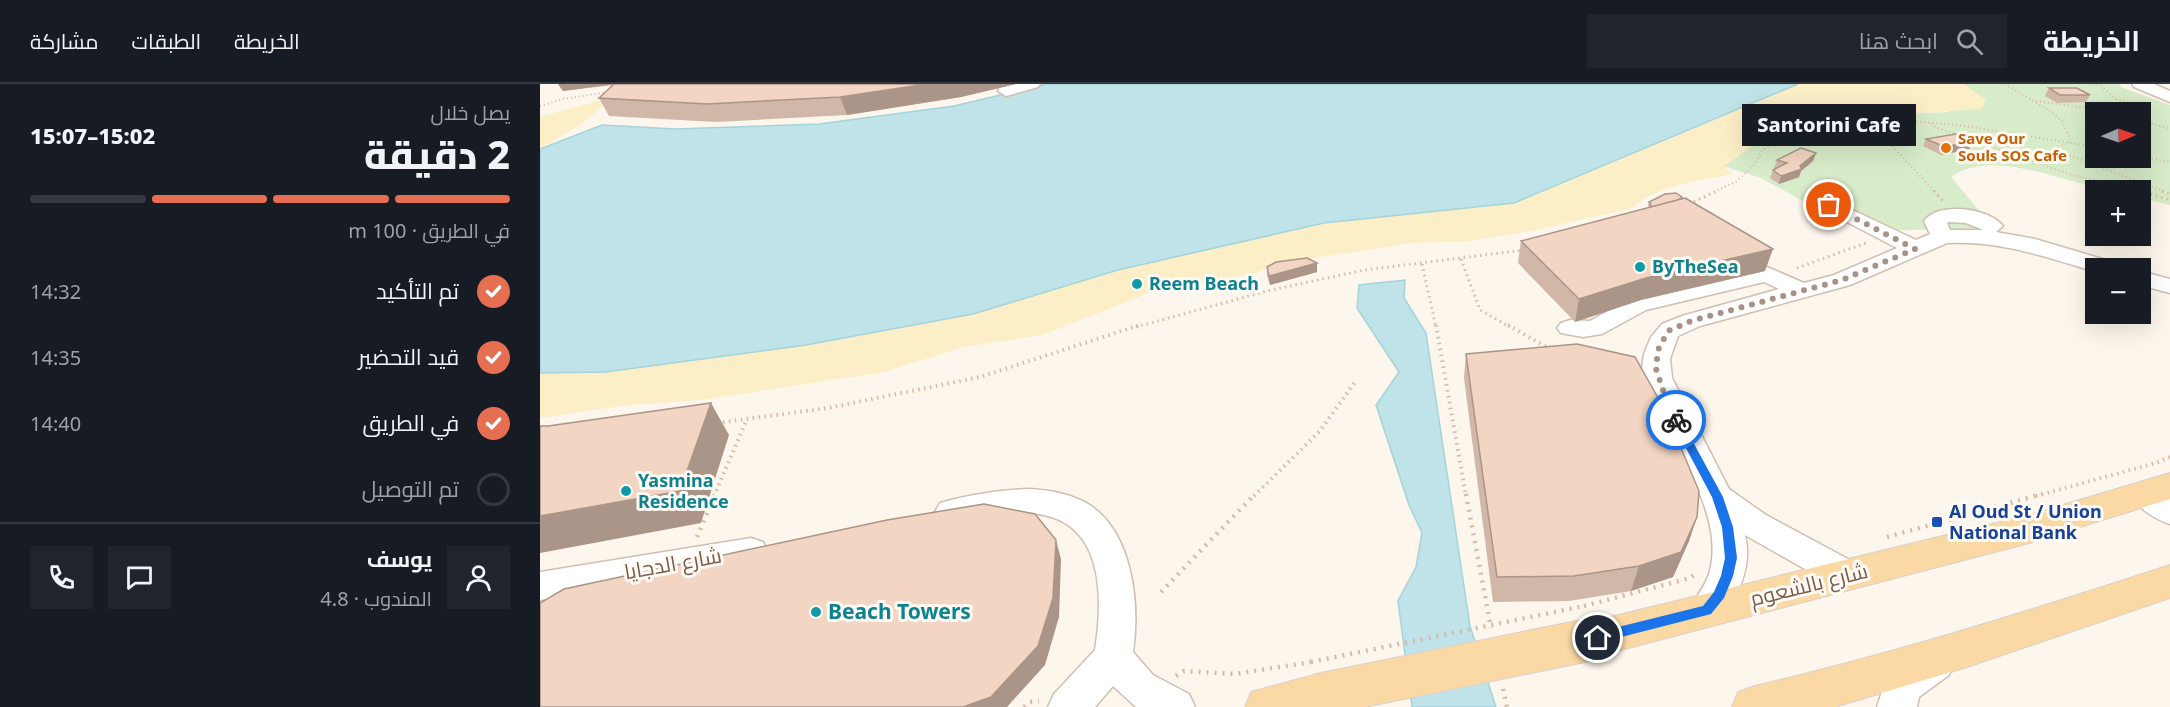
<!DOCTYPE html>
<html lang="ar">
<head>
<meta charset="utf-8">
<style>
  :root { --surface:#171b24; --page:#20242c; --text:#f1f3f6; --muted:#9ea1a6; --line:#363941; --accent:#e76f51 }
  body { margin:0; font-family:"Noto Sans",Cairo,sans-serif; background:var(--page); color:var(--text); direction:rtl; height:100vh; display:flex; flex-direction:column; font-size:22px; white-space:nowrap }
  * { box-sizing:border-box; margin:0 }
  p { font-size:20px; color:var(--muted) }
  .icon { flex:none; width:33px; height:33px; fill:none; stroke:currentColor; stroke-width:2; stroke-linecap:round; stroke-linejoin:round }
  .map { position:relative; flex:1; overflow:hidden; direction:ltr }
  .drawer { display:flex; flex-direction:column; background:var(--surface); width:540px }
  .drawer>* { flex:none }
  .needle { width:39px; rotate:88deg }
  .fabs { position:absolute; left:1545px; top:18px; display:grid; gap:12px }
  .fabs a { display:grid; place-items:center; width:66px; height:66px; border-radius:0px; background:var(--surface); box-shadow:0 6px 24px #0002; font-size:30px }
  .pin { position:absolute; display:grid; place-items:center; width:51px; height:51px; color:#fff; margin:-26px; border:3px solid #fff; border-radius:50%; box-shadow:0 2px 6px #0007 }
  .courier { position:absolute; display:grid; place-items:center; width:60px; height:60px; margin:-30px; border:4px solid #1a73e8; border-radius:50%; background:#fff; color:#222; box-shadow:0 2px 8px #0007 }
  .bubble { position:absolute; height:42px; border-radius:0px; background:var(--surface); box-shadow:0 6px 24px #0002; font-size:20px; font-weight:800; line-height:42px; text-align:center; direction:rtl }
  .head em { font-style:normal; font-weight:800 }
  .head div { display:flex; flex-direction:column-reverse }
  .head { display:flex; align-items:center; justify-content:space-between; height:102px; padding:0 30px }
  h1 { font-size:39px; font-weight:800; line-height:45px }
  .bar { display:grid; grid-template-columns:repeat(4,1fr); gap:9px 6px; align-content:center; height:72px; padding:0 30px }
  .bar i { height:8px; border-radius:4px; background:var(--line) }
  .bar .selected { background:var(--accent) }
  .bar p { grid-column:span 4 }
  .line { display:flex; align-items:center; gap:15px; padding:0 30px; border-top:2px solid var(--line) }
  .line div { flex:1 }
  .round { display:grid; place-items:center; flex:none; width:63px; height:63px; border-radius:0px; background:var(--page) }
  ol { padding:0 30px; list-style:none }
  li { display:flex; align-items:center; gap:18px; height:66px }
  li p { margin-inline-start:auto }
  li .icon { padding:6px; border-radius:50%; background:var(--accent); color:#fff; stroke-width:4 }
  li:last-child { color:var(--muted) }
  li i { width:33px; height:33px; border:3px solid var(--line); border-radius:50% }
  header { display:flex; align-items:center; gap:36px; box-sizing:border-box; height:84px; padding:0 30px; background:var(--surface); border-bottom:2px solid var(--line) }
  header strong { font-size:28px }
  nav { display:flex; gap:33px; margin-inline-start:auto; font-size:21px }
  .search { width:420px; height:54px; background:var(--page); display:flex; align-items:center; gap:15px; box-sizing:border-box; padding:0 21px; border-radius:0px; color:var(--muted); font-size:22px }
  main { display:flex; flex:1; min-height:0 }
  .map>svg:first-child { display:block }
</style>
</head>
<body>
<header>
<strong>الخريطة</strong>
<div class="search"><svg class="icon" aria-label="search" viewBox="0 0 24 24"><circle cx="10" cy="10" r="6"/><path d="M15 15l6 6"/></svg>ابحث هنا</div>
<nav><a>الخريطة</a><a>الطبقات</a><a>مشاركة</a></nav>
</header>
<main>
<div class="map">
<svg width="1630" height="623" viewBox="0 0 1630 623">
  <rect width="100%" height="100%" fill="#fdf6ec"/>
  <path fill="#d8ecc9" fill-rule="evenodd" d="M1423 0H1579L1581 3 1630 21V121L1601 114 1600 106C1591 106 1582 108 1573 106 1526 101 1454 62 1411 93L1454 144 1330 147 1290 132 1221 94 1183 82 1233 47 1292 30 1315 28 1362 30 1408 28ZM1556 28H1600V74H1556Z"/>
  <g fill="#fcefc7">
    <path d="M1258 0H1424L1446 16 1441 25 1362 30 1315 26 1282 29 1255 42 1233 47 1184 82 1192 90C1164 96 1112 102 1093 124L986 148 928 157 873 159 741 179 713 190 609 209 502 251 424 263 344 288 162 316 89 321 0 334V290L65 288 433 230 578 186 784 139 974 119Z"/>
    <path d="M72 13 43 39 0 65V33Z"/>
  </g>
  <g fill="#bfe3e8" stroke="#a5d3da" stroke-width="1.5">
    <path d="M507 0H1258L974 119 784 139 578 186 433 230 266 261 65 288 0 289V65L62 41 135 45 279 40 414 22Z"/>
    <path d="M865 196 864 214 886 249 930 542 956 623H872L858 517 876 483 882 449 869 421 836 321 859 288 817 224 819 201Z"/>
  </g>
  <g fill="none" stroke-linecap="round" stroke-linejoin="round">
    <defs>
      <g id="minor">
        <path d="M473 0H500L498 3 466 12 458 7 460 3Z"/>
        <path d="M1592 0H1614L1630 7V18L1594 3Z"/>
        <path d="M1289 115 1376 156 1390 150 1384 137C1398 117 1450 124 1463 142L1456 148 1495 155 1576 179 1580 184H1556V188C1506 173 1459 156 1407 159L1310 201 1160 242 1138 252 1130 275 1132 294 1189 405 1226 431 1319 481 1324 491 1319 501 1306 505 1293 501 1205 451C1213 482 1198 512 1180 537L1167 541 1154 537 1149 526C1155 514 1165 503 1169 490 1188 429 1127 355 1105 300L1102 284 1104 270 1111 253 1122 240 1142 232 1239 205 1224 198 1106 226 1062 250 1043 253 1021 249 1017 244 1021 239 1030 236 1050 237 1088 216 1227 183 1264 199 1294 191 1357 164 1282 125 1278 121 1282 117ZM1409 138 1426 139 1443 146H1410L1407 139Z"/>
        <path d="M1600 187 1630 195V209L1600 201Z"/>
        <path d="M1606 398 1617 402 1630 411V440C1614 435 1598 424 1590 410L1595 402Z"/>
        <path d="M490 405C509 406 531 410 548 420 593 448 600 520 593 568L613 591 649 610 655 623H596L573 602 555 623H508L514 610 555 566C566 496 559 420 468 430 446 432 422 443 400 437L395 428 400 419C429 411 460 406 490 405Z"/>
        <path d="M211 454 223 458 228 467 223 476 0 516V488Z"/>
        <path d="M1395 562 1409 567 1414 579 1409 591 1379 613 1377 623H1337L1347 592 1381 567Z"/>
      </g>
      <g id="major">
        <path d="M1630 389V415L1489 459 1058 572 1042 567 1036 554 1042 541 1058 536 1489 431Z"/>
        <path d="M1630 481V514L1424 584 1295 623H1192L1198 608 1215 602C1356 569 1493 526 1630 481Z"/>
        <path d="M778 590 794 596 801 611 796 623H705L711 608Z"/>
      </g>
    </defs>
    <use href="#minor" stroke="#d1beb0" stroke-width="3"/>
    <use href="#major" stroke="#dad1cd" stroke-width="2"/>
    <g stroke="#d9b8a5" stroke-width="2" stroke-dasharray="1 3" stroke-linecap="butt">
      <path d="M1465 0 1510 27 1522 37 1531 58 1513 65 1625 108"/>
      <path d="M1553 0 1560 1 1576 15 1604 23"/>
      <path d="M1496 17 1575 28"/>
      <path d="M0 22 23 15 68 8"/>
      <path d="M1591 28 1602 24"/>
      <path d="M1325 33 1395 108"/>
      <path d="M1600 36 1630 45"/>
      <path d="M1392 39 1395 43 1532 91 1599 106"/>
      <path d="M1600 72 1630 78"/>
      <path d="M1600 107 1604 108"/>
      <path d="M1174 108 1197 97 1214 81 1223 66 1246 50 1276 36 1325 33 1418 41 1556 63"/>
    </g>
    <g stroke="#d9b8a5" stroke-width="3" stroke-dasharray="1.5 4" stroke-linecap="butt">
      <path d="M1394 107 1404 118"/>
      <path d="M1600 107 1630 116"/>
      <path d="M1622 107 1630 110"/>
      <path d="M1149 120 1177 107"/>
      <path d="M921 175 940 226 970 243"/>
      <path d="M882 180 896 243"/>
      <path d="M1257 184 1326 159"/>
      <path d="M596 243 727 207 824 186 984 166"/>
    </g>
    <g stroke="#d9b8a5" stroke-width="4" stroke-dasharray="1.5 4.5" stroke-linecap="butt">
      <path d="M896 241 926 412"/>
      <path d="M968 241 1010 265"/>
      <path d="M177 339 288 324 440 293 600 241"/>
      <path d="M174 412 207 335"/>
      <path d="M714 412 780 347 815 298"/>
      <path d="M1496 412 1616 379 1630 373"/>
    </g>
    <g stroke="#d9b8a5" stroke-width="4.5" stroke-dasharray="2 6" stroke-linecap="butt">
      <path d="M926 410 951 544"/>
      <path d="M157 453 175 410"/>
      <path d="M1347 453 1502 410"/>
      <path d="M621 508 715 410"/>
      <path d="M1044 522 1150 494 1158 488"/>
      <path d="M636 592 644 587 695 590 771 578"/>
      <path d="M963 605 967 623"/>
      <path d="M484 623 490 618 499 617"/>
    </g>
    <use href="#minor" fill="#fff" fill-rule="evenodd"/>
    <use href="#major" fill="#fbd9a5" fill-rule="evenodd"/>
    <defs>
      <path id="major-bridge" d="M778 611 1058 554"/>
    </defs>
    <use href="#major-bridge" stroke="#dad1cd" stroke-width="44" stroke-linecap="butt"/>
    <path stroke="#d9b8a5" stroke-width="4.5" stroke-dasharray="2 6" stroke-linecap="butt" d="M771 578 1044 522"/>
    <use href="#major-bridge" stroke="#fbd9a5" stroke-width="42"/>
  </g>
  <g fill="#d1b7a8">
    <path d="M18 0H476L421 13 307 31 176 38 69 32 59 14 73 1 23 7Z"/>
    <path d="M1509 4 1550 11 1546 18 1517 19 1505 12Z"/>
    <path d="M1304 46 1339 56 1338 60 1304 55 1303 50Z"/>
    <path d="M1386 55 1432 57 1429 65 1401 71 1383 62Z"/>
    <path d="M1276 69 1273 77 1261 87 1259 93 1239 100 1230 94 1233 86 1236 84H1234L1237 76Z"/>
    <path d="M1142 115 1225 187 1101 216 1035 238 978 179 981 157 1109 123 1108 122 1109 118Z"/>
    <path d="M727 183 777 188 730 201 727 192Z"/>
    <path d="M926 270 1157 433 1149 457 1133 493 1091 507 1029 517 953 518 924 294Z"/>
  </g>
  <g fill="#aa9588">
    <path d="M18 0H76L23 7Z"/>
    <path d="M387 0H476L421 13 307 31 300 13Z"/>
    <path d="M1432 57 1429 65 1401 71 1405 63Z"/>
    <path d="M1276 69 1273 77 1261 87 1259 93 1239 100 1241 92 1260 82Z"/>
    <path d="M1233 165 1225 187 1101 216 1035 238 1039 215 1106 194Z"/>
    <path d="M777 179V188L730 201 729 192Z"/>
    <path d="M171 319 189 351 161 439 0 469V432Z"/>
    <path d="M1157 433 1149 457 1133 493 1091 507 1099 482Z"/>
    <path d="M516 456 521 475 519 533 505 581 467 623H423Z"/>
  </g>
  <g fill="#f3d5c3" stroke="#aa9588" stroke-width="1.5">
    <path d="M74 0H387L300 13 167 20 59 14Z"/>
    <path d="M1509 4H1537L1550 11H1520Z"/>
    <path d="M1304 46 1335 49 1339 56 1306 51Z"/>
    <path d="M1416 50 1432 57 1405 63 1386 55Z"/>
    <path d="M1261 64 1276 69 1260 82 1262 85 1241 92 1233 86 1247 79 1237 76Z"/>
    <path d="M1136 109 1142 113 1138 116 1112 123 1109 118 1125 110Z"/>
    <path d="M1145 114 1233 165 1106 194 1039 215 981 157Z"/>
    <path d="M767 174 777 179 729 192 727 183 736 178Z"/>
    <path d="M1037 260 1095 273 1126 328 1159 407 1157 433 1141 468 1099 482 1034 492 957 493 926 270Z"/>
    <path d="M171 319 140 407 0 432V342H8Z"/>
    <path d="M444 420 495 430 516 456 513 514 498 562 451 613 423 623H0V519L24 505 347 436Z"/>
  </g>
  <path fill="#1a73e8" d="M1136 333 1141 336 1183 413 1193 443 1197 474 1193 492 1184 514 1171 530 1058 559 1054 557 1052 554 1058 548 1163 522 1174 508 1181 492 1185 474 1182 443 1172 413 1131 336Z"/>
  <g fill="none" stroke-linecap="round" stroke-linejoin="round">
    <path stroke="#a89285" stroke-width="6" stroke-dasharray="0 10.8" d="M1136 336 1124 309 1116 285 1118 266 1128 247 1151 237 1302 196 1375 165 1289 121"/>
  </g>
  <circle fill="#e8710a" stroke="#fffaf3" stroke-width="2" cx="1406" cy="64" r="6"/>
  <g fill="#0f9aa8" stroke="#fffaf3" stroke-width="2">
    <circle cx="1100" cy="183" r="6"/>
    <circle cx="597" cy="200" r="6"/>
    <circle cx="86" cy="407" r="6"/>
    <circle cx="276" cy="528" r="6"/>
  </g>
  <rect fill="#1a4fb4" stroke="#fffaf3" stroke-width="2" x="1391" y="432" width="12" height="12" rx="3"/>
  <g text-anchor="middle" stroke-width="6" stroke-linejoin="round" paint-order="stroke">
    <g font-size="15" font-weight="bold" fill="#c56008" stroke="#fffaf3" text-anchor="start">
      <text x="1418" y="60">Save Our<tspan x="1418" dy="17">Souls SOS Cafe</tspan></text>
    </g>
    <g font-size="18" font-weight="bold" fill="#0d838f" stroke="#fffaf3" text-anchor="start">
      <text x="1112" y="189">ByTheSea</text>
      <text x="609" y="206">Reem Beach</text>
      <text x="98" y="403">Yasmina<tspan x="98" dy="21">Residence</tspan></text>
    </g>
    <g font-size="18" font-weight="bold" fill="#164399" stroke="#fffaf3" text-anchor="start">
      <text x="1409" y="434">Al Oud St / Union<tspan x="1409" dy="21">National Bank</tspan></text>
    </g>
    <g font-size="21" fill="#7a5c4d" stroke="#fffaf3">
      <text transform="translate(133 480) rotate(-10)" y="7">شارع الدجايا</text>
      <text transform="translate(1269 501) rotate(-14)" y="7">شارع بالشعوم</text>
    </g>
    <g font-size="21" font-weight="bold" fill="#0d838f" stroke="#fffaf3" text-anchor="start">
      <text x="288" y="535">Beach Towers</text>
    </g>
  </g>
</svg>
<div class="fabs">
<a><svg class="needle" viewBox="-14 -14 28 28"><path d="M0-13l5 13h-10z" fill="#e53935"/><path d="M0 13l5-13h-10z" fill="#9ea1a6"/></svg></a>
<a>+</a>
<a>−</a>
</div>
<div class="pin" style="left:1289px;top:121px;background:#ea580c"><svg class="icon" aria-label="bag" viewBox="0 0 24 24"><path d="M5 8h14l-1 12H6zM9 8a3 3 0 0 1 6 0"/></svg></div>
<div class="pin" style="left:1058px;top:554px;background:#1f2937"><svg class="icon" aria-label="home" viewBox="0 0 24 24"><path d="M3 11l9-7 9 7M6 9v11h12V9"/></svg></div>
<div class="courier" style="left:1136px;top:336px"><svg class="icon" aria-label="bike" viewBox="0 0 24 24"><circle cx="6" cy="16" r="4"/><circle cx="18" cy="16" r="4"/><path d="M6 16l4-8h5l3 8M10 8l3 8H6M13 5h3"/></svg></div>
<div class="bubble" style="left:1202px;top:20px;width:174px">Santorini Cafe</div>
</div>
<section class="drawer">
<div class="head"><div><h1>2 دقيقة</h1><p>يصل خلال</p></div><em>15:02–15:07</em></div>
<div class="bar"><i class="selected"></i><i class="selected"></i><i class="selected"></i><i></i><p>في الطريق · 100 m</p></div>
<ol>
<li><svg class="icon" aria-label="check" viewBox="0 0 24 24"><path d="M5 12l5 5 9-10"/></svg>تم التأكيد<p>14:32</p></li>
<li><svg class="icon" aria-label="check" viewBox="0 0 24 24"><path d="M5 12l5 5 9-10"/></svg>قيد التحضير<p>14:35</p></li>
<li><svg class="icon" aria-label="check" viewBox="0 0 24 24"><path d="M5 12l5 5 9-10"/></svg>في الطريق<p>14:40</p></li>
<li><i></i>تم التوصيل</li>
</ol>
<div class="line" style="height:108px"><a class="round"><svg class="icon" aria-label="person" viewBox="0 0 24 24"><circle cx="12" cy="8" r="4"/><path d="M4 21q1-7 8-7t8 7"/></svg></a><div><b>يوسف</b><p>المندوب · 4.8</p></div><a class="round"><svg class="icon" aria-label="chat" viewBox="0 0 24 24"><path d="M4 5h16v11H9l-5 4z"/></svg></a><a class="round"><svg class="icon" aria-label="phone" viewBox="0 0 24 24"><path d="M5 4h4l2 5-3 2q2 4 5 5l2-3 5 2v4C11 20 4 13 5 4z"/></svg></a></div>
</section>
</main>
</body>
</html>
